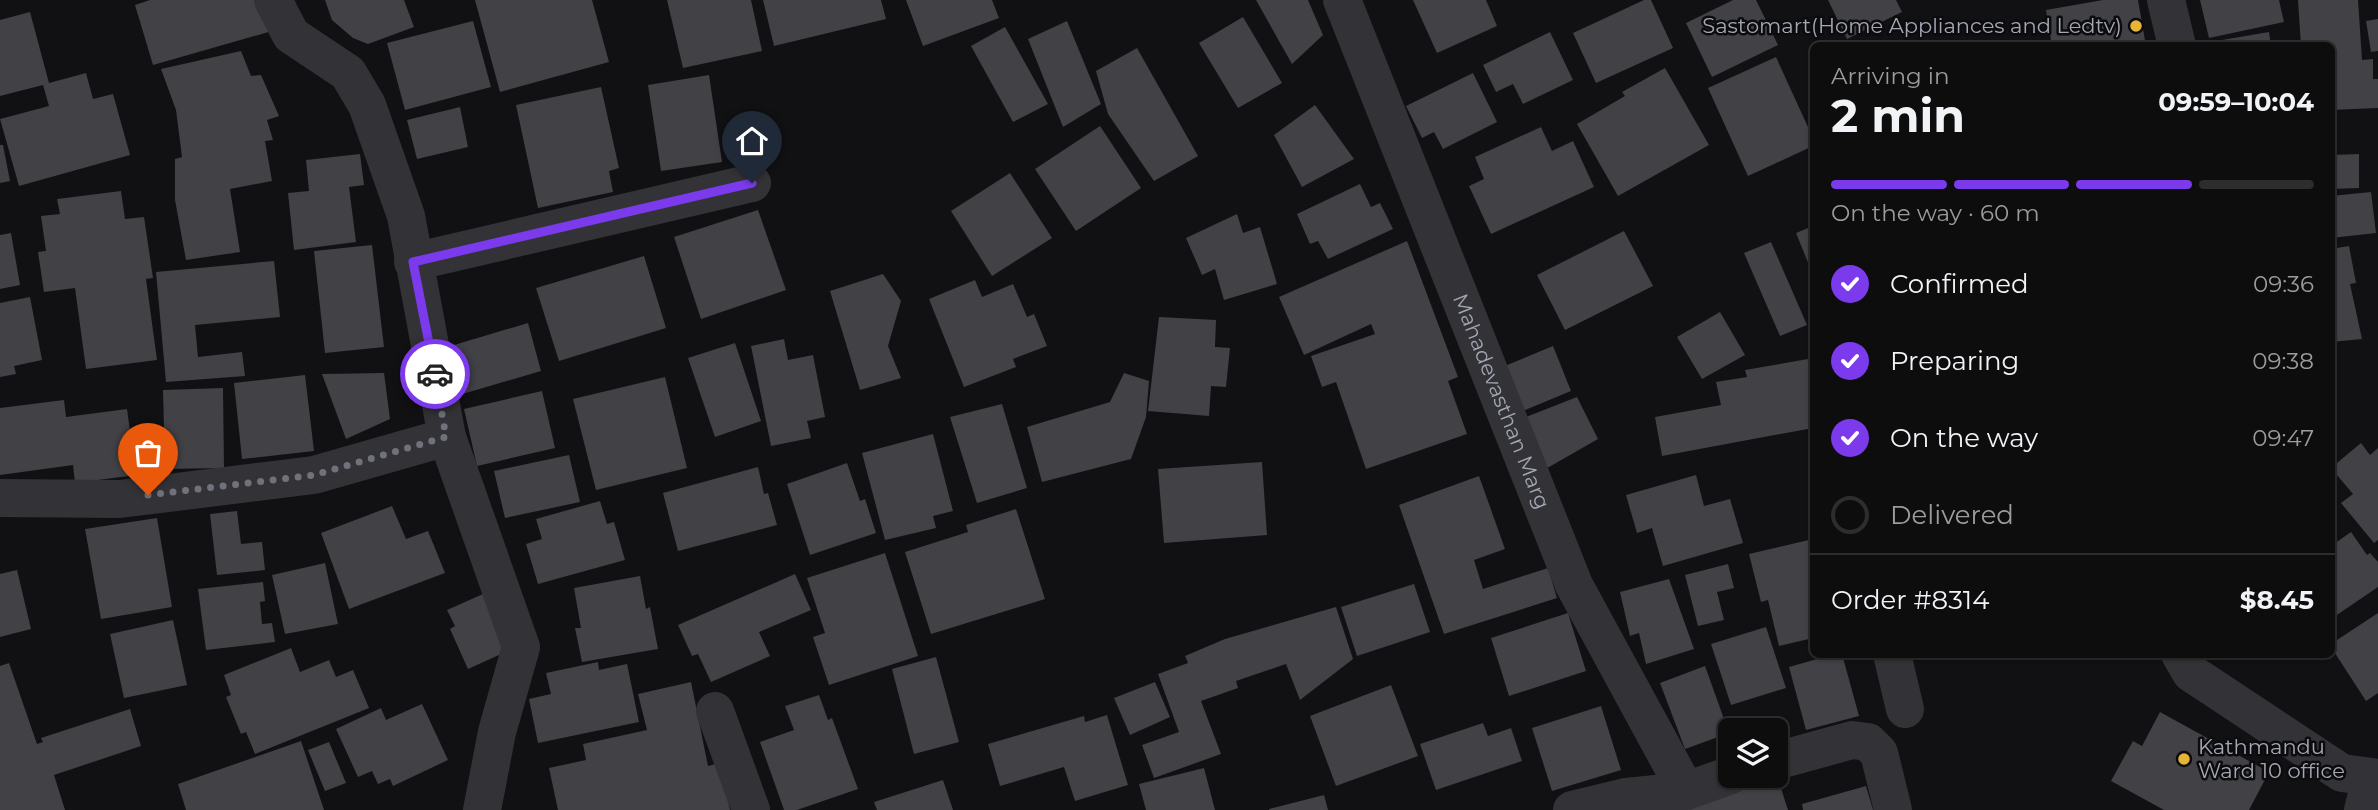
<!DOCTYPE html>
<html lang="en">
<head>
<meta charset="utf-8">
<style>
  :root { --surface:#0d0d0e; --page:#161617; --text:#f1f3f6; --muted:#9a9c9e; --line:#2d2d2e; --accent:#7c3aed }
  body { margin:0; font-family:Montserrat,sans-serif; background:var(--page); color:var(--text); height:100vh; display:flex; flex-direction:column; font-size:26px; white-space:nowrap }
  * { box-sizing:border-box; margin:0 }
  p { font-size:23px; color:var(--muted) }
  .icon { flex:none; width:38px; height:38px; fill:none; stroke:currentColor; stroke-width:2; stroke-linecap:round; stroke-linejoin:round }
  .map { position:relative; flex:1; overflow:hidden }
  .details { position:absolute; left:1810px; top:42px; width:525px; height:616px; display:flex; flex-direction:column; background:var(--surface); border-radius:10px; box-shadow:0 2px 5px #0004,0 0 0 2px var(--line) }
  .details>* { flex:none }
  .tools { position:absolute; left:1718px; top:718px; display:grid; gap:14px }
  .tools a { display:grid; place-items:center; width:70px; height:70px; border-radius:10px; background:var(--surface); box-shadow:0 2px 5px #0004,0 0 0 2px var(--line); font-size:35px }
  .pin { position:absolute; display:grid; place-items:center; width:60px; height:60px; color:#fff; margin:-72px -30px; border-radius:50% 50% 50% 0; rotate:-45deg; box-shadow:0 0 7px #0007 }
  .pin .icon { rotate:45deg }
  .courier { position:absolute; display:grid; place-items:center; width:70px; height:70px; margin:-35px; border:5px solid #7c3aed; border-radius:50%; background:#fff; color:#222; box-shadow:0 2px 9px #0007 }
  .headline em { font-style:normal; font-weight:700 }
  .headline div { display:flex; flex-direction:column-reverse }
  .headline { display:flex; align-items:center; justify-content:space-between; height:119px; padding:0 21px }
  h1 { font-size:46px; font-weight:700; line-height:52px }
  .bar { display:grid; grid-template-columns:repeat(4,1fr); gap:10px 7px; align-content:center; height:84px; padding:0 21px }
  .bar i { height:9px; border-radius:5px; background:var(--line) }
  .bar .current { background:var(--accent) }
  .bar p { grid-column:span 4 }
  .line { display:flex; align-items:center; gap:18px; padding:0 21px; border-top:2px solid var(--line) }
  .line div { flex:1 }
  ol { padding:0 21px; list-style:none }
  li { display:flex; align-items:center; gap:21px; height:77px }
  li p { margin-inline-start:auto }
  li .icon { padding:7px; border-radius:50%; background:var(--accent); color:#fff; stroke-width:4 }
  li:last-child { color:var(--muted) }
  li i { width:38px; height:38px; border:4px solid var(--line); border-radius:50% }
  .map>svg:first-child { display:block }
</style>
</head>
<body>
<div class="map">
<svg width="2378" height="810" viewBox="0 0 2378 810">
  <rect width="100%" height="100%" fill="#111113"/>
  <g fill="#414146">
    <path d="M150 0H261L272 31 153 65 135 5Z"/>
    <path d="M325 0H404L414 27 368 44 353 38 332 20Z"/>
    <path d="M475 0H592L609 62 500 92Z"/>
    <path d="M667 0H751L762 51 683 68Z"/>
    <path d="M763 0H881L886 19 774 46Z"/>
    <path d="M906 0H992L999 18 923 46Z"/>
    <path d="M1256 0H1308L1323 35 1292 64Z"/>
    <path d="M1413 0H1486L1497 26 1437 53Z"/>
    <path d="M1644 0H1651L1673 48 1596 83 1573 33Z"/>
    <path d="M1733 0H1756L1778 45 1712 77 1686 23Z"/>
    <path d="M1828 0H1896L1902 12 1847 39Z"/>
    <path d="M2103 0H2138L2146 46H2052L2046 10Z"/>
    <path d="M2200 0H2279L2284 22 2209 38Z"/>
    <path d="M2298 0H2358L2362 60 2373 59V79H2378V108L2331 110V46H2301Z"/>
    <path d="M30 12 49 83 86 73 93 99 113 94 130 155 19 186 0 119 49 106 43 85 0 96V20Z"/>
    <path d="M1243 17 1282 83 1238 108 1199 43Z"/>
    <path d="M2378 19V51L2371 52 2366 21Z"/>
    <path d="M473 21 491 87 405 110 387 43Z"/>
    <path d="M1067 21 1101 104 1063 127 1028 39Z"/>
    <path d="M1005 27 1048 104 1013 122 971 46Z"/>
    <path d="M1550 32 1573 80 1523 104 1513 84 1496 92 1483 65Z"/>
    <path d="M2269 32 2271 46H2223L2222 40Z"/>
    <path d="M1137 48 1198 156 1154 181 1108 114 1096 71Z"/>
    <path d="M241 51 251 76 261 75 279 116 267 120 273 140 265 141 272 181 230 189 240 252 186 260 175 200V159L182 157 176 110 161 69Z"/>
    <path d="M1776 57 1813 138V146L1748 176 1708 88Z"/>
    <path d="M1665 68 1709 145 1618 196 1577 124 1625 96 1622 92Z"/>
    <path d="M1473 73 1497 122 1443 149 1434 132 1422 138 1406 106Z"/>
    <path d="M709 75 722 162 661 171 648 85Z"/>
    <path d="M601 87 619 168 609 171 613 192 538 208 516 105Z"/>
    <path d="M1315 105 1354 159 1302 187 1274 135Z"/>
    <path d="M460 107 468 147 417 159 407 120Z"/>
    <path d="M1100 126 1141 188 1076 231 1035 169Z"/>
    <path d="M1541 127 1552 151 1573 141 1594 187 1491 234 1469 186 1484 179 1475 157Z"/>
    <path d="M0 145H3L10 181 0 183Z"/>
    <path d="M360 154 364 185 349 187 356 242 294 250 288 193 309 191 306 160Z"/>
    <path d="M2359 154V188L2331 189V155Z"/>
    <path d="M1010 173 1052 238 992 276 951 211Z"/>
    <path d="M1360 184 1371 207 1380 203 1393 229 1328 259 1318 241 1310 244 1297 214Z"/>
    <path d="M121 191 125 219 144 217 153 278 146 279 157 360 86 369 75 288 44 292 38 252 46 251 41 216 60 214 57 199Z"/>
    <path d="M2371 192 2376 233 2331 238V196Z"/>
    <path d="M758 210 786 290 701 319 674 237Z"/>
    <path d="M1237 214 1243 233 1260 227 1277 284 1224 300 1215 269 1202 275 1186 238Z"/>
    <path d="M1813 226V263L1809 265 1796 233Z"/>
    <path d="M1624 231 1653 286 1565 330 1537 275Z"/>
    <path d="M11 233 20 285 0 289V235Z"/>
    <path d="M1407 241 1458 377 1448 381 1467 434 1366 469 1336 382 1322 387 1311 356 1375 334 1371 324 1304 355 1279 297Z"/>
    <path d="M1771 242 1807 325 1780 336 1744 253Z"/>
    <path d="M372 245 384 347 325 353 314 251Z"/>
    <path d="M2349 246 2356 283 2350 284 2362 339 2331 342V249Z"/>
    <path d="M644 256 666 328 559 361 536 288Z"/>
    <path d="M274 261 280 317 195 325 198 357 242 352 245 376 166 382 156 272Z"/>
    <path d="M883 274 901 301 888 346 901 378 860 390 830 291Z"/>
    <path d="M975 280 982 297 1013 284 1027 317 1034 314 1047 346 1013 359 1016 367 964 387 929 299Z"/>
    <path d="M30 297 42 360 14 366 16 374 0 377V303Z"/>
    <path d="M1720 312 1745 355 1702 379 1677 337Z"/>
    <path d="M1159 317 1216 320 1215 347 1230 348 1226 387 1211 386 1209 416 1148 411Z"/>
    <path d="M528 323 541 371 449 398 434 351Z"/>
    <path d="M784 339 788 360 813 355 825 417 807 421 811 438 771 446 751 346Z"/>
    <path d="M735 343 761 421 715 437 688 358Z"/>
    <path d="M1553 346 1571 391 1518 413 1500 368Z"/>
    <path d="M1808 359 1813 384V428L1662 456 1655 417 1721 405 1716 382 1747 377 1745 370Z"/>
    <path d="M384 373 390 419 346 439 322 374Z"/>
    <path d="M1124 373 1149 381 1146 417 1131 459 1042 482 1027 427 1110 402Z"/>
    <path d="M305 375 314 451 242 459 234 383Z"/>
    <path d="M665 377 687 468 596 490 573 399Z"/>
    <path d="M223 388 224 468 165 469 163 390Z"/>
    <path d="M542 391 555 448 477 466 464 409Z"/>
    <path d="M1577 397 1598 439 1542 471 1521 419Z"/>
    <path d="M64 400 66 417 127 409 136 475 75 483 73 465 0 475V408Z"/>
    <path d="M1002 404 1027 488 977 503 950 417Z"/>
    <path d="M933 434 953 511 933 516 936 528 885 540 862 453Z"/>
    <path d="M2361 443 2370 455 2378 448V540L2374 543 2341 503 2353 494 2331 468Z"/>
    <path d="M569 455 580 502 505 518 494 471Z"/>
    <path d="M1262 462 1267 535 1164 543 1158 469Z"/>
    <path d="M847 463 860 501 865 499 876 533 810 555 787 484Z"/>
    <path d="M758 467 764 494 768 493 777 525 678 551 663 493Z"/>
    <path d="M1696 475 1704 506 1730 499 1743 543 1663 566 1652 528 1637 533 1626 495Z"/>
    <path d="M1479 476 1505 549 1474 560 1483 589 1548 568 1557 598 1444 634 1399 505Z"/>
    <path d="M600 501 607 524 614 522 625 560 538 584 526 544 542 539 536 519Z"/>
    <path d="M392 506 406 539 428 531 445 573 349 609 321 533Z"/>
    <path d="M1016 509 1045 599 931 634 905 552 968 532 966 525Z"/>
    <path d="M237 511 241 544 262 542 265 570 217 575 210 514Z"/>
    <path d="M157 518 172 607 101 619 85 529Z"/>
    <path d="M2351 532 2367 555 2370 553 2378 562V587L2331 619V546Z"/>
    <path d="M1813 539V638L1779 646 1768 600 1761 602 1749 554Z"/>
    <path d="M885 553 918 656 829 685 813 637 825 633 807 578Z"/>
    <path d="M325 563 338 624 285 634 272 575Z"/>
    <path d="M1728 564 1734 588 1717 592 1724 620 1698 626 1685 575Z"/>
    <path d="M17 570 31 629 0 637V574Z"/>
    <path d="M795 574 811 610 759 632 770 656 711 682 698 654 692 656 678 625Z"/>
    <path d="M640 576 646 609 650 607 658 649 582 662 575 628H581L574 588Z"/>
    <path d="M1669 579 1694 649 1646 664 1639 633 1630 636 1620 592Z"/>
    <path d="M263 582 265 601 260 602 262 624 272 623 275 642 206 650 198 589Z"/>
    <path d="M1414 584 1430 632 1357 656 1341 607Z"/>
    <path d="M483 594 510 650 468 669 450 629 455 626 447 610Z"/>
    <path d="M1336 607 1353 659 1300 700 1286 664 1236 681 1238 688 1201 701 1221 754 1154 778 1142 745 1179 732 1158 674 1188 663 1185 656 1225 639Z"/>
    <path d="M1568 613 1586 671 1509 696 1491 638Z"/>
    <path d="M2378 613V693L2366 701 2331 647V644Z"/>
    <path d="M173 620 187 685 124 698 110 634Z"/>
    <path d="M1766 627 1786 688 1731 705 1711 644Z"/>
    <path d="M291 648 300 672 329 660 336 677 353 670 369 708 255 754 246 732 241 734 226 697 231 695 224 675Z"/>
    <path d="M1835 654H1842L1859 716 1806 730 1789 667Z"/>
    <path d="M936 657 959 742 914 754 892 669Z"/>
    <path d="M598 662 599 670 627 664 639 722 538 743 529 699 551 694 546 673Z"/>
    <path d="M9 663 37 744 43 742 41 738 130 709 141 746 54 775 65 810H0V666Z"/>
    <path d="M1705 666 1729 733 1685 749 1660 683Z"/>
    <path d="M691 682 708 766 719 763 730 810H558L549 768 586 760 583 744 647 730 638 694Z"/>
    <path d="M1155 682 1170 717 1130 735 1114 698Z"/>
    <path d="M1391 685 1418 756 1336 786 1310 716Z"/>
    <path d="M819 695 828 720 832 718 858 789 797 810H784L760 742 794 730 785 706Z"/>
    <path d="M422 704 448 760 393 786 390 779 378 784 372 771 358 777 336 729 381 708 386 720Z"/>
    <path d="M1601 706 1621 770 1552 791 1532 728Z"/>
    <path d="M2160 712 2269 772 2249 810H2164L2111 781 2133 741 2142 746Z"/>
    <path d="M1107 715 1128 785 1075 801 1064 767 1000 786 988 744 1084 716 1085 722Z"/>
    <path d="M1483 723 1488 736 1511 728 1522 761 1436 790 1420 744Z"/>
    <path d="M301 741 324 810H186L178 784Z"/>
    <path d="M329 742 346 783 325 791 308 750Z"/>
    <path d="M1204 768 1215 810H1146L1139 784Z"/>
    <path d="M1777 776 1788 810H1681L1680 807Z"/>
    <path d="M943 780 953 810H877L874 802Z"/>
    <path d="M1866 786 1873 810H1803L1802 804Z"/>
    <path d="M1324 795 1328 810H1269V809Z"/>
  </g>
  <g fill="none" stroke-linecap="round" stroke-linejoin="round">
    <g stroke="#333337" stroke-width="38">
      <path d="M273 0 291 35 348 73 367 105 406 216 447 437 521 647 497 732 482 810"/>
      <path id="s1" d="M1342 0 1574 585 1686 791"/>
      <path d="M2166 0 2177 46"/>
      <path d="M413 262 752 183"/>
      <path d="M0 498 120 499 314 475 447 437"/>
      <path d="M1892 654 1905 709"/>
      <path d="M2180 654 2191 673 2342 773 2378 778"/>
      <path d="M715 711 751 810"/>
      <path d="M1776 761 1852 740 1868 742 1879 753 1893 810"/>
      <path d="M1572 810 1626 797 1686 791 1731 775"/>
      <path d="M2363 810 2371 778"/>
    </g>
  </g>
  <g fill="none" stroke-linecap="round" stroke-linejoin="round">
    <path stroke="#70727b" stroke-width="7" stroke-dasharray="0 12.6" d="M148 495 314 475 446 437 435 374"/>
    <path stroke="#7c3aed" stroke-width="9" d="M435 374 413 262 752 183"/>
  </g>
  <g fill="#e7b435" stroke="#0c0c0e" stroke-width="2.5">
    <circle cx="2136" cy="26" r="7"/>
    <circle cx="2184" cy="759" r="7"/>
  </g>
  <g text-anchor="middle" stroke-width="5" stroke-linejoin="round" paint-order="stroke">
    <g font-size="21" fill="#a3a7b3" stroke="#0c0c0e" text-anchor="end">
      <text x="2122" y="33">Sastomart(Home Appliances and Ledtv)</text>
      <text x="2198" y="754" text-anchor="start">Kathmandu<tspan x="2198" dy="24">Ward 10 office</tspan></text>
    </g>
    <g font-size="21" fill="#a3a7b3" stroke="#0c0c0e">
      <text dy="7" stroke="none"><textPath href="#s1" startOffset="432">Mahadevasthan Marg</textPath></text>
    </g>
  </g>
</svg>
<div class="tools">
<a><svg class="icon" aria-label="layers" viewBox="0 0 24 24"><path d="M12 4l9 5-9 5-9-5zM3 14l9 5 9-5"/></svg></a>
</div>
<div class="pin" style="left:148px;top:495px;background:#ea580c"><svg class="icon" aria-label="bag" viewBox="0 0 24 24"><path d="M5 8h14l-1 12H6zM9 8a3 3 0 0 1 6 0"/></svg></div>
<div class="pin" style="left:752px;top:183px;background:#1f2937"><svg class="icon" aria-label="home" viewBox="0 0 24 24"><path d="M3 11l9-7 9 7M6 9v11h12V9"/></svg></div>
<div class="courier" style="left:435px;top:374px"><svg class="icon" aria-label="car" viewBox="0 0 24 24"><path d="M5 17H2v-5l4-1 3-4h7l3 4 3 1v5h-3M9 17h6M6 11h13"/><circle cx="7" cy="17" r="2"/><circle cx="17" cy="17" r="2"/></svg></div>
<section class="details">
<div class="headline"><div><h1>2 min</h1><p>Arriving in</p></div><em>09:59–10:04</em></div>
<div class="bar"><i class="current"></i><i class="current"></i><i class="current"></i><i></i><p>On the way · 60 m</p></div>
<ol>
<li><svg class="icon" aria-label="check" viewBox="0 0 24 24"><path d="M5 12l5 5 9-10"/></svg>Confirmed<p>09:36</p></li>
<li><svg class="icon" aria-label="check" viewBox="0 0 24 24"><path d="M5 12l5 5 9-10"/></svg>Preparing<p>09:38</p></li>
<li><svg class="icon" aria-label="check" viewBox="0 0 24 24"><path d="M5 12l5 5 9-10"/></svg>On the way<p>09:47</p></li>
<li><i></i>Delivered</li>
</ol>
<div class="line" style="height:91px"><div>Order #8314</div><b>$8.45</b></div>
</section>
</div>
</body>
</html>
